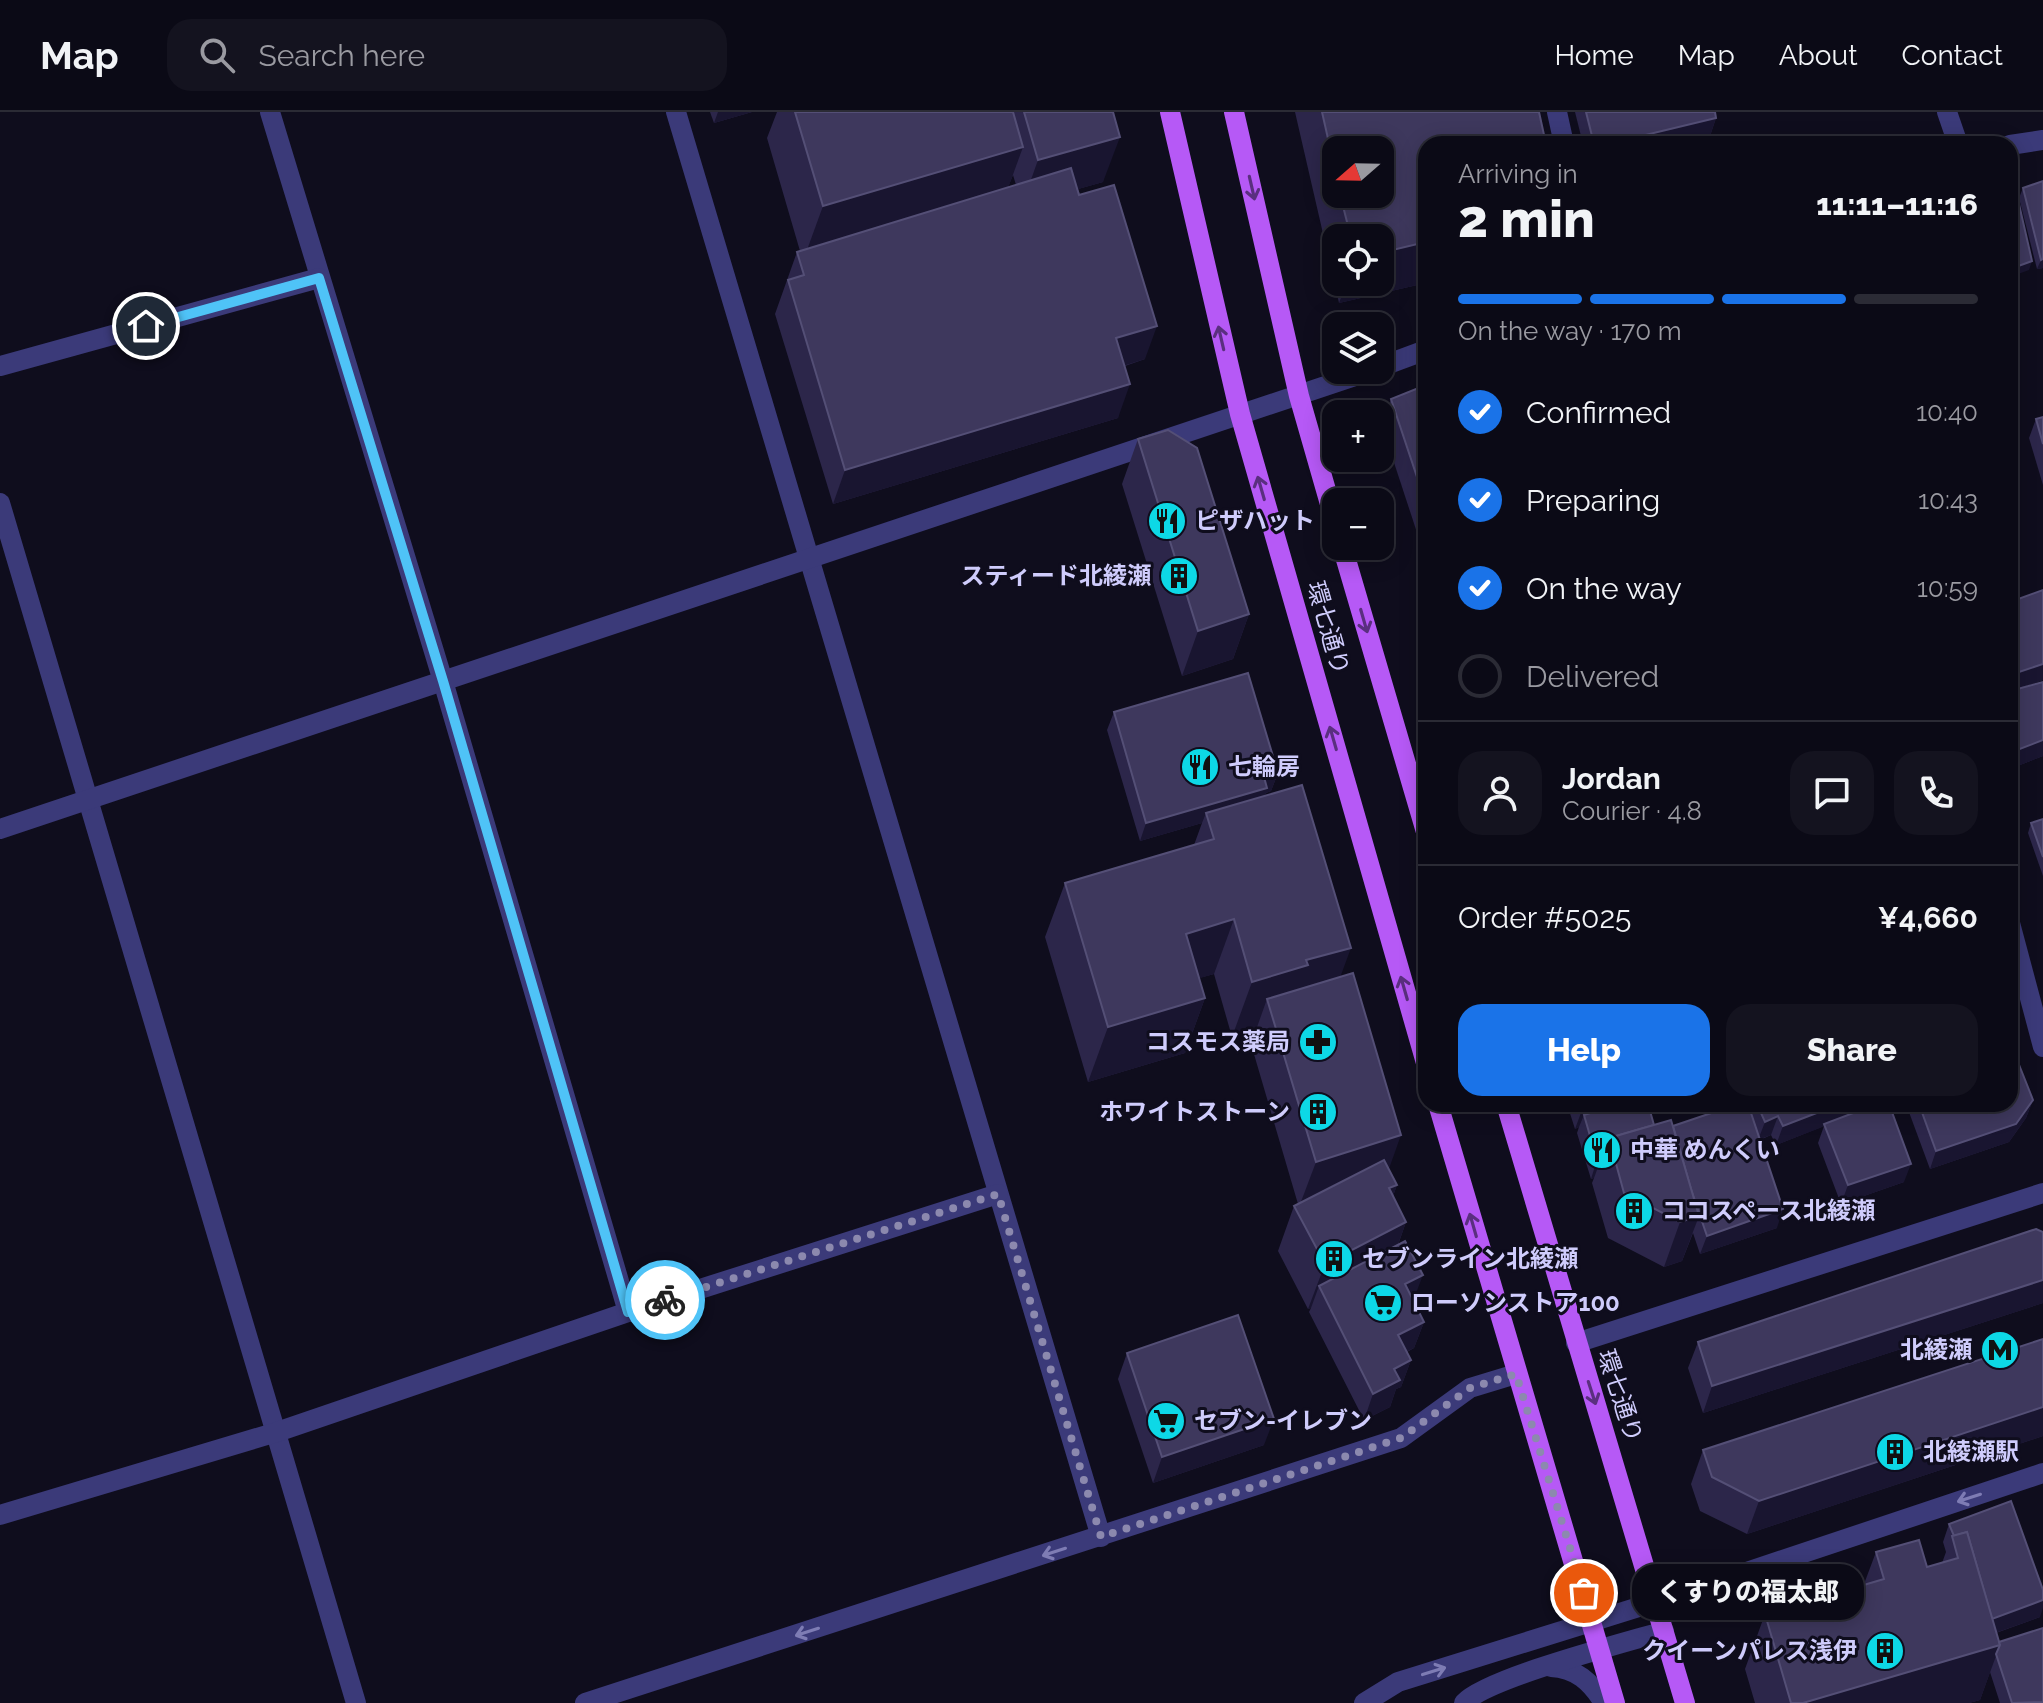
<!DOCTYPE html>
<html lang="en">
<head>
<meta charset="utf-8">
<style>
  :root { --surface:#0b0a16; --page:#14131f; --text:#f1f3f6; --muted:#9a9aa1; --line:#2b2b35; --accent:#1a73e8 }
  body { margin:0; font-family:Raleway,"Noto Sans JP",sans-serif; background:var(--page); color:var(--text); height:100vh; display:flex; flex-direction:column; font-size:30px; white-space:nowrap }
  * { box-sizing:border-box; margin:0 }
  p { font-size:26px; color:var(--muted) }
  .icon { flex:none; width:44px; height:44px; fill:none; stroke:currentColor; stroke-width:2; stroke-linecap:round; stroke-linejoin:round }
  .map { position:relative; flex:1; overflow:hidden }
  .side { position:absolute; left:1418px; top:24px; width:600px; height:976px; display:flex; flex-direction:column; background:var(--surface); border-radius:24px; box-shadow:0 4px 20px #0003,0 0 0 2px var(--line) }
  .side>* { flex:none }
  .needle { width:52px; rotate:250deg }
  .tools { position:absolute; left:1322px; top:24px; display:grid; gap:16px }
  .tools a { display:grid; place-items:center; width:72px; height:72px; border-radius:16px; background:var(--surface); box-shadow:0 4px 20px #0003,0 0 0 2px var(--line); font-size:40px }
  .pin { position:absolute; display:grid; place-items:center; width:68px; height:68px; color:#fff; margin:-34px; border:4px solid #fff; border-radius:50%; box-shadow:0 2px 8px #0007 }
  .courier { position:absolute; display:grid; place-items:center; width:80px; height:80px; margin:-40px; border:6px solid #4fc3f7; border-radius:50%; background:#fff; color:#222; box-shadow:0 2px 10px #0007 }
  .bubble { position:absolute; height:56px; border-radius:24px; background:var(--surface); box-shadow:0 4px 20px #0003,0 0 0 2px var(--line); font-size:26px; font-weight:800; line-height:56px; text-align:center }
  .summary em { font-style:normal; font-weight:800 }
  .summary div { display:flex; flex-direction:column-reverse }
  .summary { display:flex; align-items:center; justify-content:space-between; height:136px; padding:0 40px }
  h1 { font-size:52px; font-weight:800; line-height:60px }
  .bar { display:grid; grid-template-columns:repeat(4,1fr); gap:12px 8px; align-content:center; height:96px; padding:0 40px }
  .bar i { height:10px; border-radius:6px; background:var(--line) }
  .bar .on { background:var(--accent) }
  .bar p { grid-column:span 4 }
  .line { display:flex; align-items:center; gap:20px; padding:0 40px; border-top:2px solid var(--line) }
  .line div { flex:1 }
  .round { display:grid; place-items:center; flex:none; width:84px; height:84px; border-radius:24px; background:var(--page) }
  ol { padding:0 40px; list-style:none }
  li { display:flex; align-items:center; gap:24px; height:88px }
  li p { margin-inline-start:auto }
  li .icon { padding:8px; border-radius:50%; background:var(--accent); color:#fff; stroke-width:4 }
  li:last-child { color:var(--muted) }
  li i { width:44px; height:44px; border:4px solid var(--line); border-radius:50% }
  .primary-button { display:flex; gap:16px; margin-top:auto; padding:16px 40px }
  .primary-button a { flex:1; height:92px; border-radius:24px; background:var(--accent); color:#fff; font-size:32px; font-weight:800; line-height:92px; text-align:center }
  .primary-button a+a { background:var(--page); color:var(--text) }
  header { display:flex; align-items:center; gap:48px; box-sizing:border-box; height:112px; padding:0 40px; background:var(--surface); border-bottom:2px solid var(--line) }
  header strong { font-size:38px }
  nav { display:flex; gap:44px; margin-inline-start:auto; font-size:28px }
  .search { width:560px; height:72px; background:var(--page); display:flex; align-items:center; gap:20px; box-sizing:border-box; padding:0 28px; border-radius:24px; color:var(--muted); font-size:30px }
  .map>svg:first-child { display:block }
</style>
</head>
<body>
<header>
<strong>Map</strong>
<div class="search"><svg class="icon" aria-label="search" viewBox="0 0 24 24"><circle cx="10" cy="10" r="6"/><path d="M15 15l6 6"/></svg>Search here</div>
<nav><a>Home</a><a>Map</a><a>About</a><a>Contact</a></nav>
</header>
<div class="map">
<svg width="2043" height="1591" viewBox="0 0 2043 1591">
  <rect width="100%" height="100%" fill="#0f0d1d"/>
  <g fill="none" stroke-linecap="round" stroke-linejoin="round">
    <g stroke="#3b3a79" stroke-width="20">
      <path d="M270 0 443 569 628 1200"/>
      <path d="M676 0 1101 1425"/>
      <path d="M1557 0 1564 32"/>
      <path d="M1947 0 1958 32"/>
      <path d="M2010 33 2043 28"/>
      <path d="M0 254 319 166"/>
      <path d="M1380 255 1426 238"/>
      <path d="M0 391 356 1591"/>
      <path d="M0 717 1373 258"/>
      <path d="M2010 811 2043 935"/>
      <path d="M1576 1231 2043 1081"/>
      <path d="M0 1403 277 1320 628 1200 998 1082"/>
      <path d="M1551 1555C1576 1556 1591 1570 1604 1591"/>
      <path d="M585 1591 1401 1326 1470 1276 1516 1262"/>
      <path d="M1364 1591 1398 1570 1687 1480 2043 1361"/>
      <path d="M1464 1591C1487 1566 1624 1531 1664 1519"/>
    </g>
    <g stroke="#b659f6" stroke-width="20">
      <path d="M1170 0 1240 302 1426 951"/>
      <path d="M1234 0 1299 284 1336 413"/>
      <path d="M1342 434 1426 720"/>
      <path d="M1438 992 1615 1591"/>
      <path d="M1506 992 1685 1591"/>
    </g>
  </g>
  <g fill="#2c264a" fill-rule="evenodd">
    <path d="M710 0H752L714 11Z"/>
    <path d="M777 0H1113L1103 70 1078 77 1145 247 1125 254 1118 306 833 392 775 202 797 140 800 139 767 26ZM1013 63 1016 73 1008 75Z"/>
    <path d="M1295 0H1539L1426 32V171L1339 191ZM1336 38 1380 82H1336ZM1336 126H1380V170H1336Z"/>
    <path d="M1575 0H1715L1716 6 1710 24 1678 32H1583Z"/>
    <path d="M2023 76 2043 156 2037 157 2019 86Z"/>
    <path d="M1426 273V448L1382 314 1391 287Z"/>
    <path d="M2043 305V373L2029 326 2036 307Z"/>
    <path d="M1138 327 1249 502 1233 547 1182 564 1122 372Z"/>
    <path d="M2043 478V568L2017 577 2043 570V644L2010 657V490Z"/>
    <path d="M1114 600 1278 661 1271 679 1266 681 1264 684 1340 865 1389 1058 1397 1073 1393 1084 1406 1110 1398 1133 1413 1189 1424 1210 1414 1236 1407 1240 1411 1248 1401 1275 1396 1277 1390 1295 1364 1308 1309 1200 1311 1196 1308 1197 1278 1139 1294 1094 1298 1092 1251 932 1256 918 1232 925 1214 862 1199 866 1205 886 1185 941 1088 970 1045 825 1065 771 1194 733 1202 711 1140 729 1107 618Z"/>
    <path d="M2043 707V764L2028 721 2031 711Z"/>
    <path d="M2033 988 2026 1006 2009 1030 1930 1057 1906 992H2010Z"/>
    <path d="M1567 992H1648L1654 1013 1673 1014 1738 992H1870L1869 995 1904 1070 1841 1092 1818 1031 1824 1014 1776 1033 1771 1023 1760 1028 1777 1116 1700 1142 1693 1121 1682 1149 1664 1155 1608 1126 1592 1071 1594 1066 1591 1067 1577 1021 1579 1015 1575 1017Z"/>
    <path d="M2043 1120V1191L1703 1301 1688 1256 1698 1230Z"/>
    <path d="M2043 1227V1324L1747 1422 1700 1399 1691 1372 1703 1338Z"/>
    <path d="M1127 1241 1264 1333 1153 1371 1118 1267Z"/>
    <path d="M1949 1412 2040 1505 1996 1521 1999 1530 2043 1591H2000L1990 1560 1980 1588 1969 1591H1755L1745 1557 1765 1502 1864 1472 1876 1440 1927 1455 1942 1451 1946 1440 1943 1430Z"/>
  </g>
  <g fill="#191530">
    <path d="M718 0H752L714 11Z"/>
    <path d="M1716 6 1710 24 1678 32H1608Z"/>
    <path d="M1120 25 1103 70 1022 93 1038 48Z"/>
    <path d="M1023 35 1003 90 803 149 823 94Z"/>
    <path d="M1426 130V171L1339 191 1347 170H1380V141Z"/>
    <path d="M2043 147V156L2037 157 2041 148Z"/>
    <path d="M2032 149 2029 158 2010 165 2013 156Z"/>
    <path d="M1157 214 1145 247 1104 260 1116 226Z"/>
    <path d="M1130 272 1118 306 833 392 845 358Z"/>
    <path d="M1249 502 1233 547 1182 564 1198 519Z"/>
    <path d="M2043 552V568L2010 579V570L2013 562Z"/>
    <path d="M2043 628V644L2010 657V646L2012 640Z"/>
    <path d="M1278 661 1271 679 1266 681 1260 695 1206 701 1202 711 1140 729 1146 711 1264 665Z"/>
    <path d="M1234 807 1214 862 1166 876 1186 822Z"/>
    <path d="M1351 836 1331 890 1267 887 1256 918 1232 925 1252 870 1306 848Z"/>
    <path d="M1205 886 1185 941 1088 970 1108 915Z"/>
    <path d="M2033 988 2026 1006 2009 1030 1930 1057 1936 1039Z"/>
    <path d="M1601 992H1637L1584 1003 1579 1015 1575 1017 1582 998Z"/>
    <path d="M1840 992H1870L1869 997 1776 1033 1783 1014Z"/>
    <path d="M1778 1004 1771 1023 1758 1028 1765 1010Z"/>
    <path d="M1401 1023 1385 1068 1299 1095 1316 1050Z"/>
    <path d="M1601 1047 1594 1066 1591 1067 1597 1048Z"/>
    <path d="M1911 1052 1904 1070 1841 1092 1848 1073Z"/>
    <path d="M1397 1073 1381 1118 1389 1076Z"/>
    <path d="M1783 1097 1777 1116 1700 1142 1707 1124Z"/>
    <path d="M1699 1104 1682 1149 1664 1155 1680 1110Z"/>
    <path d="M1406 1110 1390 1155 1319 1174 1311 1196 1308 1197 1325 1152Z"/>
    <path d="M1423 1163 1413 1189 1405 1172Z"/>
    <path d="M2043 1168V1191L1703 1301 1712 1274Z"/>
    <path d="M1424 1210 1414 1236 1388 1249 1398 1223Z"/>
    <path d="M1411 1248 1401 1275 1396 1277 1390 1295 1364 1308 1373 1282 1394 1257Z"/>
    <path d="M2043 1295V1324L1747 1422 1759 1389Z"/>
    <path d="M1274 1307 1264 1333 1153 1371 1162 1345Z"/>
    <path d="M2043 1488V1496L2040 1505 1978 1527 1985 1509Z"/>
    <path d="M2000 1533 1980 1588 1969 1591H1803Z"/>
  </g>
  <g fill="#3e385d" stroke="#544f76" stroke-width="2">
    <path d="M795 0H1013L1023 35 823 94Z"/>
    <path d="M1024 0H1113L1120 25 1038 48Z"/>
    <path d="M1322 0H1539L1546 32H1426V130L1380 141V126H1351L1340 82H1380V38H1336V62Z"/>
    <path d="M1586 0H1715L1716 6 1608 32H1594Z"/>
    <path d="M1071 56 1079 83 1114 73 1157 214 1116 226 1130 272 845 358 788 168 804 163 797 140Z"/>
    <path d="M2043 69V147L2041 148 2023 76Z"/>
    <path d="M2016 79 2032 149 2013 156 2010 147V80Z"/>
    <path d="M1426 273V392L1391 287Z"/>
    <path d="M2043 305V332L2036 307Z"/>
    <path d="M1168 318 1197 336 1249 502 1198 519 1138 327Z"/>
    <path d="M2043 478V552L2013 562 2010 554V490Z"/>
    <path d="M1248 561 1278 661 1264 665 1267 676 1146 711 1114 600Z"/>
    <path d="M2043 570V628L2012 640 2010 634V579Z"/>
    <path d="M1302 673 1351 836 1306 848 1308 853 1252 870 1234 807 1186 822 1205 886 1108 915 1065 771 1214 727 1206 701Z"/>
    <path d="M2043 707V745L2031 711Z"/>
    <path d="M1353 861 1401 1023 1316 1050 1267 887Z"/>
    <path d="M2010 906 2014 916 2010 918Z"/>
    <path d="M2010 930 2033 988 2016 1012 1936 1039 1919 992H2010Z"/>
    <path d="M1580 992H1601L1582 998Z"/>
    <path d="M1619 992H1648L1654 1013 1609 1026 1601 1047 1597 1048 1584 1003Z"/>
    <path d="M1738 992H1748L1783 1097 1707 1124 1691 1077 1673 1014Z"/>
    <path d="M1757 992H1840L1783 1014 1778 1004 1765 1010Z"/>
    <path d="M1877 992H1889L1911 1052 1848 1073 1824 1012Z"/>
    <path d="M1671 1008 1699 1104 1680 1110 1624 1081 1609 1026Z"/>
    <path d="M1384 1048 1397 1073 1389 1076 1406 1110 1325 1152 1294 1094Z"/>
    <path d="M2036 1117 2043 1120V1168L1712 1274 1698 1230Z"/>
    <path d="M1405 1129 1423 1163 1405 1172 1424 1210 1398 1223 1411 1248 1394 1257 1400 1268 1373 1282 1319 1174Z"/>
    <path d="M1238 1203 1274 1307 1162 1345 1127 1241Z"/>
    <path d="M2043 1227V1295L1759 1389 1712 1365 1703 1338Z"/>
    <path d="M2011 1389 2043 1478V1488L1992 1507 1967 1420 1954 1424 1949 1412Z"/>
    <path d="M1967 1420 2000 1533 1803 1591H1791L1765 1502 1884 1467 1876 1440 1919 1428 1927 1455 1958 1446 1952 1424Z"/>
    <path d="M2043 1516V1590L2012 1591 1996 1542 2000 1533 1999 1530Z"/>
  </g>
  <defs><path id="oneway-shaft" d="M-6 0H5M1.5-3L5.5 0L1.5 3" fill="none" stroke-width="1.6" stroke-linecap="round" stroke-linejoin="round" transform="scale(2)"/></defs>
  <g stroke="#5a2f7f">
    <use href="#oneway-shaft" transform="translate(1252 76) rotate(77)"/>
    <use href="#oneway-shaft" transform="translate(1221 226) rotate(-103)"/>
    <use href="#oneway-shaft" transform="translate(1261 376) rotate(-106)"/>
    <use href="#oneway-shaft" transform="translate(1364 509) rotate(74)"/>
    <use href="#oneway-shaft" transform="translate(1333 626) rotate(-106)"/>
    <use href="#oneway-shaft" transform="translate(1404 876) rotate(-106)"/>
    <use href="#oneway-shaft" transform="translate(1473 1113) rotate(-106)"/>
    <use href="#oneway-shaft" transform="translate(1592 1281) rotate(72)"/>
  </g>
  <g stroke="#7e7cb4">
    <use href="#oneway-shaft" transform="translate(1969 1386) rotate(162)"/>
    <use href="#oneway-shaft" transform="translate(1054 1440) rotate(162)"/>
    <use href="#oneway-shaft" transform="translate(807 1520) rotate(162)"/>
    <use href="#oneway-shaft" transform="translate(1434 1559) rotate(-17)"/>
  </g>
  <g fill="none" stroke-linecap="round" stroke-linejoin="round">
    <path stroke="#8c89ae" stroke-width="8" stroke-dasharray="0 14.4" d="M665 1188 998 1082 1101 1425 1401 1326 1470 1276 1516 1262 1584 1481"/>
    <path stroke="#4fc3f7" stroke-width="10" d="M146 214 319 166 443 569 628 1200 665 1188"/>
  </g>
  <defs>
    <symbol id="restaurant-disc" viewBox="-11 -11 22 22"><circle r="9.5" fill="#0dd8e6" stroke="#0f0d1d"/><path d="M-5-6h1v4h1v-4h1v4h1v-4h1v5L-1.5 .5V6h-2V.5L-5-1ZM5-6V6H3V1.5H1.5Q1.5-4 5-6Z" fill="#111"/></symbol>
    <symbol id="building-disc" viewBox="-11 -11 22 22"><circle r="9.5" fill="#0dd8e6" stroke="#0f0d1d"/><path d="M-4-6H4V6H1V3H-1V6H-4ZM-2.5-4.3h1.7v1.8h-1.7ZM.8-4.3h1.7v1.8H.8ZM-2.5-1h1.7V.8h-1.7ZM.8-1h1.7V.8H.8Z" fill="#111"/></symbol>
    <symbol id="pharmacy-disc" viewBox="-11 -11 22 22"><circle r="9.5" fill="#0dd8e6" stroke="#0f0d1d"/><path d="M-2-6h4v4h4v4h-4v4h-4v-4h-4v-4h4Z" fill="#111"/></symbol>
    <symbol id="supermarket-disc" viewBox="-11 -11 22 22"><circle r="9.5" fill="#0dd8e6" stroke="#0f0d1d"/><path d="M-6-5.5h2.5l.6 2H6L4.5 2H-2.5L-4.4-4H-6ZM-1.5 3.2a1.3 1.3 0 1 0 .1 0ZM3 3.2a1.3 1.3 0 1 0 .1 0Z" fill="#111"/></symbol>
    <symbol id="metro-disc" viewBox="-11 -11 22 22"><circle r="9.5" fill="#0dd8e6" stroke="#0f0d1d"/><path d="M-5.5 5V-5H-3L0 0L3-5H5.5V5H3V-.5L0 4L-3-.5V5Z" fill="#111"/></symbol>
  </defs>
  <g fill-rule="evenodd">
    <use href="#restaurant-disc" x="1145" y="387" width="44" height="44"/>
    <use href="#building-disc" x="1157" y="442" width="44" height="44"/>
    <use href="#restaurant-disc" x="1178" y="633" width="44" height="44"/>
    <use href="#pharmacy-disc" x="1296" y="908" width="44" height="44"/>
    <use href="#building-disc" x="1296" y="978" width="44" height="44"/>
    <use href="#restaurant-disc" x="1580" y="1016" width="44" height="44"/>
    <use href="#building-disc" x="1612" y="1077" width="44" height="44"/>
    <use href="#building-disc" x="1312" y="1125" width="44" height="44"/>
    <use href="#supermarket-disc" x="1361" y="1169" width="44" height="44"/>
    <use href="#metro-disc" x="1978" y="1216" width="44" height="44"/>
    <use href="#supermarket-disc" x="1144" y="1287" width="44" height="44"/>
    <use href="#building-disc" x="1873" y="1318" width="44" height="44"/>
    <use href="#building-disc" x="1863" y="1517" width="44" height="44"/>
  </g>
  <g text-anchor="middle" stroke-width="6" stroke-linejoin="round" paint-order="stroke">
    <g font-size="24" font-weight="bold" fill="#cfccfc" stroke="#0f0d1d" text-anchor="start">
      <text x="1195" y="417">ピザハット</text>
      <text x="1151" y="472" text-anchor="end">スティード北綾瀬</text>
      <text x="1228" y="663">七輪房</text>
      <text x="1290" y="938" text-anchor="end">コスモス薬局</text>
      <text x="1290" y="1008" text-anchor="end">ホワイトストーン</text>
      <text x="1630" y="1046">中華 めんくい</text>
      <text x="1662" y="1107">ココスペース北綾瀬</text>
      <text x="1362" y="1155">セブンライン北綾瀬</text>
      <text x="1411" y="1199">ローソンストア100</text>
      <text x="1972" y="1246" text-anchor="end">北綾瀬</text>
      <text x="1194" y="1317">セブン-イレブン</text>
      <text x="1923" y="1348">北綾瀬駅</text>
      <text x="1857" y="1547" text-anchor="end">クイーンパレス浅伊</text>
    </g>
    <g font-size="24" fill="#cfccfc" stroke="#0f0d1d">
      <text transform="translate(1328 516) rotate(74)" y="8">環七通り</text>
      <text transform="translate(1620 1284) rotate(72)" y="8">環七通り</text>
    </g>
  </g>
</svg>
<div class="tools">
<a><svg class="needle" viewBox="-14 -14 28 28"><path d="M0-13l5 13h-10z" fill="#e53935"/><path d="M0 13l5-13h-10z" fill="#9a9aa1"/></svg></a>
<a><svg class="icon" aria-label="locate" viewBox="0 0 24 24"><circle cx="12" cy="12" r="6"/><path d="M12 2v4M12 18v4M2 12h4M18 12h4"/></svg></a>
<a><svg class="icon" aria-label="layers" viewBox="0 0 24 24"><path d="M12 4l9 5-9 5-9-5zM3 14l9 5 9-5"/></svg></a>
<a>+</a>
<a>−</a>
</div>
<div class="pin" style="left:1584px;top:1481px;background:#ea580c"><svg class="icon" aria-label="bag" viewBox="0 0 24 24"><path d="M5 8h14l-1 12H6zM9 8a3 3 0 0 1 6 0"/></svg></div>
<div class="pin" style="left:146px;top:214px;background:#1f2937"><svg class="icon" aria-label="home" viewBox="0 0 24 24"><path d="M3 11l9-7 9 7M6 9v11h12V9"/></svg></div>
<div class="courier" style="left:665px;top:1188px"><svg class="icon" aria-label="bike" viewBox="0 0 24 24"><circle cx="6" cy="16" r="4"/><circle cx="18" cy="16" r="4"/><path d="M6 16l4-8h5l3 8M10 8l3 8H6M13 5h3"/></svg></div>
<div class="bubble" style="left:1632px;top:1452px;width:232px">くすりの福太郎</div>
<section class="side">
<div class="summary"><div><h1>2 min</h1><p>Arriving in</p></div><em>11:11–11:16</em></div>
<div class="bar"><i class="on"></i><i class="on"></i><i class="on"></i><i></i><p>On the way · 170 m</p></div>
<ol>
<li><svg class="icon" aria-label="check" viewBox="0 0 24 24"><path d="M5 12l5 5 9-10"/></svg>Confirmed<p>10:40</p></li>
<li><svg class="icon" aria-label="check" viewBox="0 0 24 24"><path d="M5 12l5 5 9-10"/></svg>Preparing<p>10:43</p></li>
<li><svg class="icon" aria-label="check" viewBox="0 0 24 24"><path d="M5 12l5 5 9-10"/></svg>On the way<p>10:59</p></li>
<li><i></i>Delivered</li>
</ol>
<div class="line" style="height:144px"><a class="round"><svg class="icon" aria-label="person" viewBox="0 0 24 24"><circle cx="12" cy="8" r="4"/><path d="M4 21q1-7 8-7t8 7"/></svg></a><div><b>Jordan</b><p>Courier · 4.8</p></div><a class="round"><svg class="icon" aria-label="chat" viewBox="0 0 24 24"><path d="M4 5h16v11H9l-5 4z"/></svg></a><a class="round"><svg class="icon" aria-label="phone" viewBox="0 0 24 24"><path d="M5 4h4l2 5-3 2q2 4 5 5l2-3 5 2v4C11 20 4 13 5 4z"/></svg></a></div>
<div class="line" style="height:104px"><div>Order #5025</div><b>¥4,660</b></div>
<div class="primary-button"><a>Help</a><a>Share</a></div>
</section>
</div>
</body>
</html>
